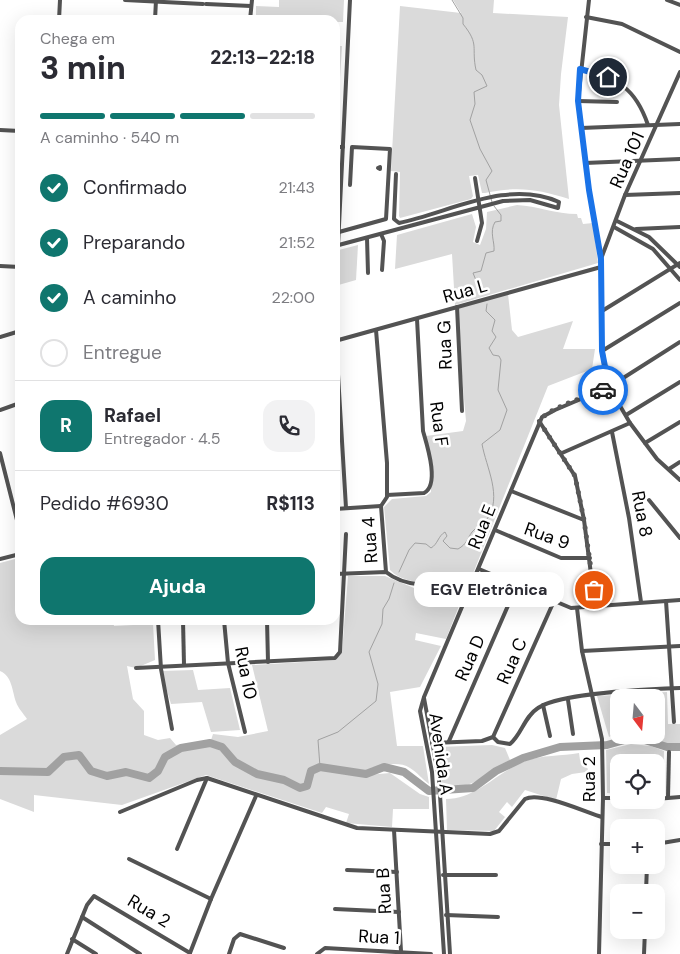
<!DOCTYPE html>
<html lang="pt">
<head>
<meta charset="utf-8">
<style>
  :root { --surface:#fff; --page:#f2f2f3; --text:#2b2b33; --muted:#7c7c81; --line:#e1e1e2; --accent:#0f766e }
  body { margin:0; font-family:"DM Sans",sans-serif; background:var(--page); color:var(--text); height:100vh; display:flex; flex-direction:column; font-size:19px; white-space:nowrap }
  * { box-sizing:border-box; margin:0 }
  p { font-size:16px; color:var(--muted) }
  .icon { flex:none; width:28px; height:28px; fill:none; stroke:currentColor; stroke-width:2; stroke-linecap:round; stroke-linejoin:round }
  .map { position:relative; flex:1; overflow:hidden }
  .drawer { position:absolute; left:15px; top:15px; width:325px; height:610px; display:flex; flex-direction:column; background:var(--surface); border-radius:15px; box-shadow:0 5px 20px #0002 }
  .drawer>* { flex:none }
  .needle { width:32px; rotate:164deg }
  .fabs { position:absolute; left:610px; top:689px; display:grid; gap:10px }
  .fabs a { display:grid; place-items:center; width:55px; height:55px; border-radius:10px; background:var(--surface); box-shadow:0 5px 20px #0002; font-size:25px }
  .pin { position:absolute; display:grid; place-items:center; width:42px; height:42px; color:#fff; margin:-21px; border:2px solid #fff; border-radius:50%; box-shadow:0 1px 5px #0007 }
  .courier { position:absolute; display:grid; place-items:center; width:50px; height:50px; margin:-25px; border:4px solid #1a73e8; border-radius:50%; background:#fff; color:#222; box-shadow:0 1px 6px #0007 }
  .bubble { position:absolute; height:35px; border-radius:15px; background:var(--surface); box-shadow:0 5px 20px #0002; font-size:16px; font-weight:800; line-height:35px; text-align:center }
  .overview em { font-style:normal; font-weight:800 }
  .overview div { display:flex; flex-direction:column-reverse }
  .overview { display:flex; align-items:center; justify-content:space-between; height:85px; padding:0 25px }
  h1 { font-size:32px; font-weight:800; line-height:38px }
  .bar { display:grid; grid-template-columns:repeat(4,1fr); gap:8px 5px; align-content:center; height:60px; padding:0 25px }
  .bar i { height:6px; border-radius:4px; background:var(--line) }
  .bar .selected { background:var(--accent) }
  .bar p { grid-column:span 4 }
  .line { display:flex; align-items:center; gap:12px; padding:0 25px; border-top:1px solid var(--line) }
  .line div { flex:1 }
  .round { display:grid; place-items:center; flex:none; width:52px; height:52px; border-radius:15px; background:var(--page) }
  ol { padding:0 25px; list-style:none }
  li { display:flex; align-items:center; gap:15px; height:55px }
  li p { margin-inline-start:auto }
  li .icon { padding:5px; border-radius:50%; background:var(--accent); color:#fff; stroke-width:4 }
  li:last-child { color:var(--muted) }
  li i { width:28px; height:28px; border:2px solid var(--line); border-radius:50% }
  .action { display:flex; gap:10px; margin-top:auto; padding:10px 25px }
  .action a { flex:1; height:58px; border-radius:15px; background:var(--accent); color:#fff; font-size:20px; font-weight:800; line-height:58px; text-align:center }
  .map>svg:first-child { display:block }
</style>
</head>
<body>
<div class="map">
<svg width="680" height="954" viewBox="0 0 680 954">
  <rect width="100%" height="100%" fill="#fff"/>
  <g fill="#dadada">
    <path d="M279 0H344L343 22H335V20H256V6L279 7Z"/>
    <path d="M453 0H494L493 13 568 17 561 74 559 105 569 199C538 189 517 186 485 193H482L478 175 469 176 473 196 471 199 400 218 399 216 400 172 391 171 400 6 461 13Z"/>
    <path d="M335 46H342L339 94H335Z"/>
    <path d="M517 205C537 206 556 214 577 214L578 218H581L583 224 593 223 598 263 455 305 452 254 395 269 397 235 472 214 476 227 473 242 480 245 486 229 487 212Z"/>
    <path d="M358 245 356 280 335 286V251Z"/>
    <path d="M508 294 512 330 518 337 573 321 563 349H595L592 369 548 386 472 576 468 580C446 581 408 589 390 570L384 507 392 499 426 496 431 492 429 447 426 436 463 431 466 421 456 309Z"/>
    <path d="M15 559 20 560V620H113L114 626 153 624 155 660 136 668 127 666 133 699 144 711V735L158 740 170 738 176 745 211 740 213 734 238 737 268 731 252 665 336 660 342 652 348 576H385L414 588 464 586 466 588 446 639 416 633 415 640 441 646 420 687 390 692 397 746H423L429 784C422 779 417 772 410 768 399 761 382 765 371 768L368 775 390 773 420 794 429 797V809H393L392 827 346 823 349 814 326 807 322 813 206 775 122 805 34 795V812L0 799V735L27 719C23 713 18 708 16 702 12 690 12 676 0 671V563Z"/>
    <path d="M193 670 198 690 230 688 240 730 211 732 202 702 171 704 161 671Z"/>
    <path d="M667 692 668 724H680V744H667L645 735H656V698H619V732L609 737 597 696Z"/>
    <path d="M631 744 651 746 664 751 663 795H656V762H619V794L607 793 606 750Z"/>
    <path d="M492 745 505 748 510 760C485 771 474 794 442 783L438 747Z"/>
    <path d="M579 753 580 760 588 769 586 772 572 774 561 779 556 800 525 790 512 807 507 802 499 812 505 817 494 831 447 830 446 799C477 799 497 772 525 761 541 755 563 756 579 753Z"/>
  </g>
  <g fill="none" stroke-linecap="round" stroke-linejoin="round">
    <g stroke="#a1a1a1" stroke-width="1">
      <path d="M452 0 463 18V24C480 45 471 47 476 70L482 75 487 86 474 92 475 104 470 120 480 149 492 171 486 180 492 202"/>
      <path d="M487 293V289L480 290 473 273 481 271 486 253 494 251C495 242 489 232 495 222L501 221V215L494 206"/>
      <path d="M399 572 409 550 415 543 426 544 431 548C438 544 438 536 445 532L447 536 443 541 450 548 458 549C467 544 467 539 472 532 476 527 483 524 487 519 503 497 486 467 482 444L500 430 507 410 498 390 501 360 499 356 493 355 489 348 496 337 492 331 495 320 486 311 487 304"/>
      <path d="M320 767 318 740 338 732 376 701 378 684 369 652 382 624 383 609 389 599 394 583"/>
    </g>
    <path stroke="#a1a1a1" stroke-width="8" d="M0 771 48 772 64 757 79 755 91 771 107 776 126 772 149 778 158 771 165 757 181 748 210 743 222 747 235 762 257 774 284 780 300 788 307 786 311 771 320 767 366 774 384 767 404 772 429 791 473 788 496 771 523 758 560 747 607 745 635 737 667 747H680"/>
    <g stroke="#535353" stroke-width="4">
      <path d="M125 0 203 4"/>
      <path d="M589 0 578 101 589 190 601 259V331L604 364 609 387 630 423 657 459 680 480"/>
      <path d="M667 0 680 5"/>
      <path d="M206 4 251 6"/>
      <path d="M586 17 622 24 680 52"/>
      <path d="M59 20 60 0"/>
      <path d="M155 20 156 0"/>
      <path d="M250 20 252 0"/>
      <path d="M580 69C618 79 635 87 648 125"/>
      <path d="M578 101 617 102"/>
      <path d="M581 128 680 124"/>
      <path d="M0 130 20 131"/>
      <path d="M335 147H343"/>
      <path d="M585 163 680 159"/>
      <path d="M380 167V169L378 168Z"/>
      <path d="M18 169H20"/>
      <path d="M475 178 482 223 477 241"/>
      <path d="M625 195 680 193"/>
      <path d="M617 221 649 237 680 267"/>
      <path d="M614 227 653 249 680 280"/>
      <path d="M636 229 680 227"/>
      <path d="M339 232 386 219 390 149 352 147 350 185"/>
      <path d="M381 234 384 241 382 270"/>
      <path d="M367 238 368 273"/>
      <path d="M335 246 503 201 530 200 558 208 559 202C507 179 451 212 399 223L394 219 396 174"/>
      <path d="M338 246 350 0"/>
      <path d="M601 259 625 195 680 72"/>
      <path d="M0 266 20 267"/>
      <path d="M457 307 462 411"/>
      <path d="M602 311 680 263"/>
      <path d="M376 330 387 463V497L381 506"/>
      <path d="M0 337 20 331"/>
      <path d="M335 341 601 267"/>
      <path d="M336 341 346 508"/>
      <path d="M602 351 680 303"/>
      <path d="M0 410 20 403"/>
      <path d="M626 415 680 382"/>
      <path d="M539 421 575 476 584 520 595 605"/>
      <path d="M612 432 629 518 641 602"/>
      <path d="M645 443 680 422"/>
      <path d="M0 453 20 532"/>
      <path d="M562 453 630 423"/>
      <path d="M669 469 680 462"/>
      <path d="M511 491 584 520"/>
      <path d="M387 495 424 493C440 485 427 445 423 431L417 319"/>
      <path d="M649 500 680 538"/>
      <path d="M381 506 386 572"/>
      <path d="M335 509 381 506"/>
      <path d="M495 530 561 558H590"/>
      <path d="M0 559 20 554"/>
      <path d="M479 569 571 608 680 600"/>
      <path d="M335 574 386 572C409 591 446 584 473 583"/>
      <path d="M666 601 674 722"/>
      <path d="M577 608 582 651 602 739 603 798 599 954"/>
      <path d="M116 620V622"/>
      <path d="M158 620 161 669 172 729"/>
      <path d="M183 620 184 665"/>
      <path d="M224 620 228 663 245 732"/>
      <path d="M267 620 268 662"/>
      <path d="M582 651 680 646"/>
      <path d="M136 668 335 658 340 652 346 534"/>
      <path d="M424 698 439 779 450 954"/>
      <path d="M568 700 573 734"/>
      <path d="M543 705 550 736"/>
      <path d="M493 737 498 742 510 744C522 734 524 717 538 708 559 693 652 689 680 688"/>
      <path d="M449 741 517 585"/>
      <path d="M432 743 482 741 493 737 554 601"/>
      <path d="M668 797 669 752"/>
      <path d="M603 798H619"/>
      <path d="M656 799 680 797"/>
      <path d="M120 812 197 780 207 778 357 828 490 834 499 831 525 799C540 791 585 812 602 817"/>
      <path d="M394 830 401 951"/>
      <path d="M601 844H619"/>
      <path d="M656 844 680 840"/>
      <path d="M177 849 207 778"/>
      <path d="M129 859 211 899"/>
      <path d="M347 870 397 872"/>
      <path d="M443 875H496"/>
      <path d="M646 892 647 865"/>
      <path d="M335 909 399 912"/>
      <path d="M446 915 498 917"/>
      <path d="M82 917 140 954"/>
      <path d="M72 939 96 954"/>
      <path d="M190 953 211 899 256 796"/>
      <path d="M67 954 87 905 94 896 190 953"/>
      <path d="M229 954 234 939 240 934 284 948"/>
      <path d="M317 954 325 948 431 954"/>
      <path d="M444 954 432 772 420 711 424 697 542 417 555 410 609 387 680 342"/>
      <path d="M644 954 645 930"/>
    </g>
  </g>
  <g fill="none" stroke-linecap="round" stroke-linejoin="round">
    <path stroke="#595959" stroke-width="5" stroke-dasharray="0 9" d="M594 590 584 520 575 476 539 421C550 407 586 397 603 390"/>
    <path stroke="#1a73e8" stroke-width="6" d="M603 390 609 387 602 351 601 259 589 190 578 101 580 69 608 77"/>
  </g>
  <g text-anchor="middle" stroke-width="5" stroke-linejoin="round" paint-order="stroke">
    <g font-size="18" fill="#000" stroke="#fff">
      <text transform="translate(627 160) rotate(-66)" y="6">Rua 101</text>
      <text transform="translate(465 291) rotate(-16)" y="6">Rua L</text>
      <text transform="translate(445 345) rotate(-92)" y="6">Rua G</text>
      <text transform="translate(439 424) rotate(82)" y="6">Rua F</text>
      <text transform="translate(642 514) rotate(79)" y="6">Rua 8</text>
      <text transform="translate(482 527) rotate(-68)" y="6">Rua E</text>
      <text transform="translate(547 536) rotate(20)" y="6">Rua 9</text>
      <text transform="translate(370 540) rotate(-94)" y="6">Rua 4</text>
      <text transform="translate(470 658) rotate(-66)" y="6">Rua D</text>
      <text transform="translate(512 661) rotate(-66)" y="6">Rua C</text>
      <text transform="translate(246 673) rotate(79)" y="6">Rua 10</text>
      <text transform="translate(441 754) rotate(82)" y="6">Avenida A</text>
      <text transform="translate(589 779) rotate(-90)" y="6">Rua 2</text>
      <text transform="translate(384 891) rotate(-93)" y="6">Rua B</text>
      <text transform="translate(149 911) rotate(31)" y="6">Rua 2</text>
      <text transform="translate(379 937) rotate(3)" y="6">Rua 1</text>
    </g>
  </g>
</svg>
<div class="fabs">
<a><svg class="needle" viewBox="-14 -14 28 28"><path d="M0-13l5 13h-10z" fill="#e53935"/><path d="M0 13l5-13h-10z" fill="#7c7c81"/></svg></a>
<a><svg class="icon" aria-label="locate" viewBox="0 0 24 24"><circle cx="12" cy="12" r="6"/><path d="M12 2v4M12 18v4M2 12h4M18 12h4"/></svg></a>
<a>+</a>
<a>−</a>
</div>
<div class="pin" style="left:594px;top:590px;background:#ea580c"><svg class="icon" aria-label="bag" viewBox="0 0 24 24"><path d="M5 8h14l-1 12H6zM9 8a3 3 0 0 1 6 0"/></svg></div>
<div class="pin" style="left:608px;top:77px;background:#1f2937"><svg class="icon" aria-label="home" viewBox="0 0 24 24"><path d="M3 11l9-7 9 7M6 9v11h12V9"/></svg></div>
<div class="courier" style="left:603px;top:390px"><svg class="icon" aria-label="car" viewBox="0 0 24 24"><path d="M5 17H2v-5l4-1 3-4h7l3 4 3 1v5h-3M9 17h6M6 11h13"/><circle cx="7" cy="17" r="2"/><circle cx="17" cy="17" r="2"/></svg></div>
<div class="bubble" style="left:414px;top:572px;width:150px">EGV Eletrônica</div>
<section class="drawer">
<div class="overview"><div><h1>3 min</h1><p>Chega em</p></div><em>22:13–22:18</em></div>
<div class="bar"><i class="selected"></i><i class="selected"></i><i class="selected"></i><i></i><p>A caminho · 540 m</p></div>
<ol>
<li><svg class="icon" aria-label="check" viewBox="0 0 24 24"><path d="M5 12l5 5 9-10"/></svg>Confirmado<p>21:43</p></li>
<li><svg class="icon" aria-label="check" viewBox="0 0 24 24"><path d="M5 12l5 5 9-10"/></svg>Preparando<p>21:52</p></li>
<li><svg class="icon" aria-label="check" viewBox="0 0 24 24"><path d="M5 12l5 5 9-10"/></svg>A caminho<p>22:00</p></li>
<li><i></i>Entregue</li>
</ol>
<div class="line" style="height:90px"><b class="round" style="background:var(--accent);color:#fff">R</b><div><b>Rafael</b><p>Entregador · 4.5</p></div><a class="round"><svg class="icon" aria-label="phone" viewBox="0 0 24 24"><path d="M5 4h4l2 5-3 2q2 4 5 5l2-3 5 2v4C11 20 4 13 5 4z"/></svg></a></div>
<div class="line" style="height:65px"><div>Pedido #6930</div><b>R$113</b></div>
<div class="action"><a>Ajuda</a></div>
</section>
</div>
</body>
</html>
